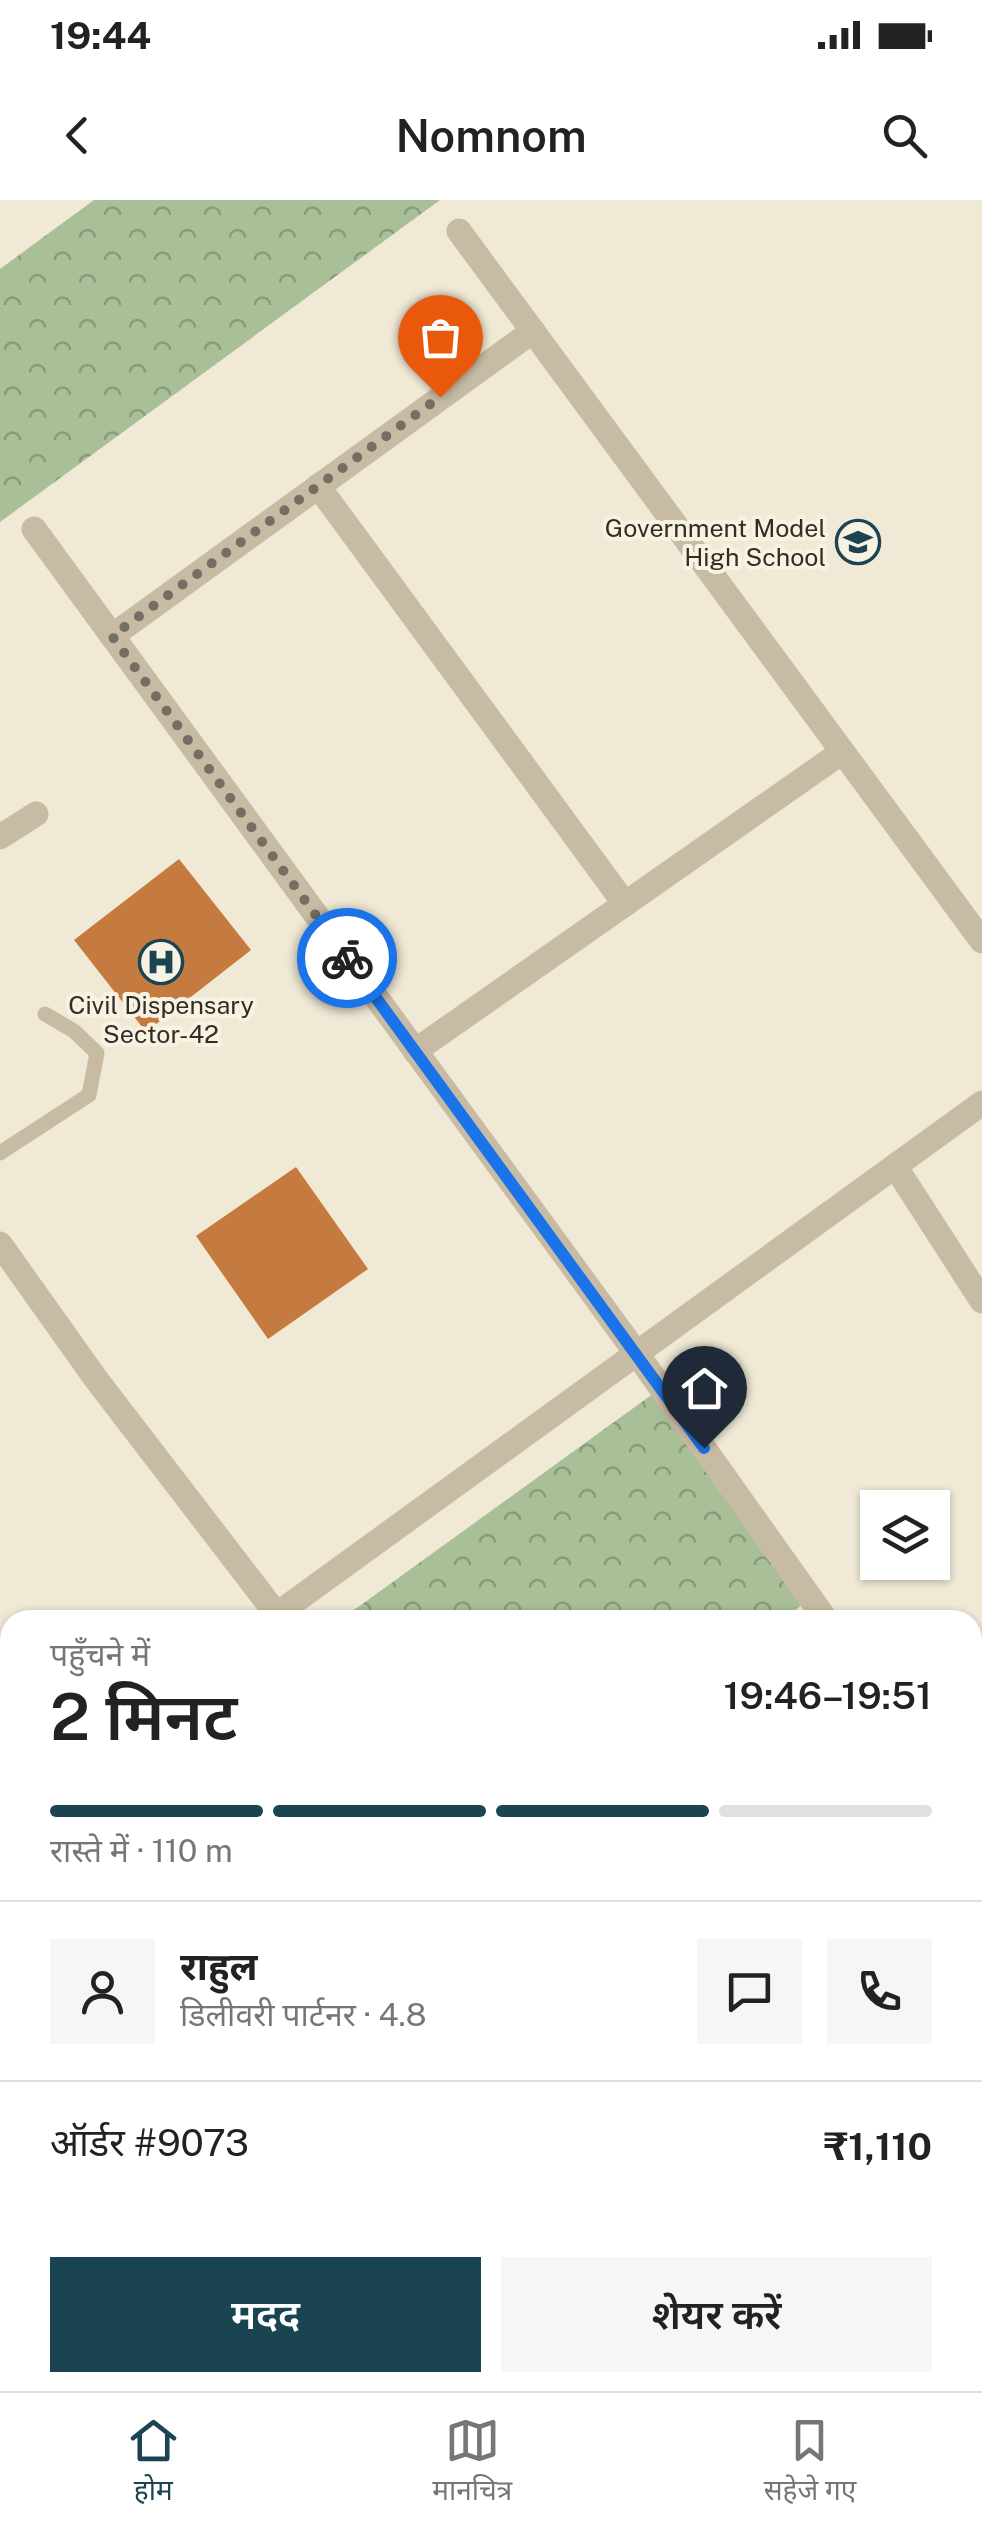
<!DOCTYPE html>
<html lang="hi">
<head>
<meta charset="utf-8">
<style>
  :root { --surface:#fff; --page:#f6f6f6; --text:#222; --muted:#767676; --line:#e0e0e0; --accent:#1b4453 }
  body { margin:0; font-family:"Public Sans","Noto Sans Devanagari",sans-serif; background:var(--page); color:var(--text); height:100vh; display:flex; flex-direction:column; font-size:38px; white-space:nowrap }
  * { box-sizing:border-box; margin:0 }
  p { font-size:32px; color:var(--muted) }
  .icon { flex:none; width:55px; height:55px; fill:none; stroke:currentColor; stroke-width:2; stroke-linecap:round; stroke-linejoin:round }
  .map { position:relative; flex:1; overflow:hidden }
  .side { position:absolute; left:0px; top:1410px; width:982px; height:782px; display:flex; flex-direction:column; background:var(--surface); border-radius:30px 30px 0 0; box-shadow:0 2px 8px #0004 }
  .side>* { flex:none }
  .controls { position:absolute; left:860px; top:1290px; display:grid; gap:20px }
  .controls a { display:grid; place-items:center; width:90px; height:90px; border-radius:0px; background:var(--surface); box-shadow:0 2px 8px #0004; font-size:50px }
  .pin { position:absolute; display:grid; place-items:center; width:85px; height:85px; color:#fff; margin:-102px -42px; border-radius:50% 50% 50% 0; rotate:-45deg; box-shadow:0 0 10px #0007 }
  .pin .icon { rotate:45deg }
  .courier { position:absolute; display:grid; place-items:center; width:100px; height:100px; margin:-50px; border:8px solid #1a73e8; border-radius:50%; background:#fff; color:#222; box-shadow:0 2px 12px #0007 }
  .headline em { font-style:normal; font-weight:600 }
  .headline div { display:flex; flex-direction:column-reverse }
  .headline { display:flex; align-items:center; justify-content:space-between; height:170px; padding:0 50px }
  h1 { font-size:65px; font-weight:600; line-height:75px }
  .bar { display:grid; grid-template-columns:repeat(4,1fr); gap:15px 10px; align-content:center; height:120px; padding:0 50px }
  .bar i { height:12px; border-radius:8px; background:var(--line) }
  .bar .on { background:var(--accent) }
  .bar p { grid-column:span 4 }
  .line { display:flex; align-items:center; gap:25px; padding:0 50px; border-top:2px solid var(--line) }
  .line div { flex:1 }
  .round { display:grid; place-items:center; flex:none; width:105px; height:105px; border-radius:0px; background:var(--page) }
  .primary-button { display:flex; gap:20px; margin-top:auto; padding:20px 50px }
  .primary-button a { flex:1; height:115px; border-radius:0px; background:var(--accent); color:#fff; font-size:40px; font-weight:600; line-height:115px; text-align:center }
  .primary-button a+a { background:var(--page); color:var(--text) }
  .status { display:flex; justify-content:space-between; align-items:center; height:70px; padding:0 50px; background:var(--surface); direction:ltr }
  .status svg { height:28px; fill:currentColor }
  header { display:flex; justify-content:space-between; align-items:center; height:130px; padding:0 50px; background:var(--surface); font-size:45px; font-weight:600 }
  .tab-bar { display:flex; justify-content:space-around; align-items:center; height:140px; border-top:2px solid var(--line); background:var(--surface); font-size:28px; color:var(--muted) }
  .tab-bar a { display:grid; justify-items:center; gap:5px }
  .tab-bar .on { color:var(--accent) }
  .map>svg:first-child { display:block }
</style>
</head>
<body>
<div class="status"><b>19:44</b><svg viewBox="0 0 49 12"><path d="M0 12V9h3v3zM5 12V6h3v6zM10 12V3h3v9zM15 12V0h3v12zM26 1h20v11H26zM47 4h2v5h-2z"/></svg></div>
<header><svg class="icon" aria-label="back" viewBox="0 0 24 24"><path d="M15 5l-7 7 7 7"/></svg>Nomnom<svg class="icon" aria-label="search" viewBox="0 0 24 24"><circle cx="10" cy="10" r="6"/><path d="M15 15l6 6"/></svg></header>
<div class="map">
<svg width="982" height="2191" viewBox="0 0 982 2191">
  <defs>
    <pattern id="park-crowns" width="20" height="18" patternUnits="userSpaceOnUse" patternTransform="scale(2.5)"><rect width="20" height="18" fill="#a9bf97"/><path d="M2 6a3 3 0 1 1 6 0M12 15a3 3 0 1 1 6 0" fill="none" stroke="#8a9b7b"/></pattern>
  </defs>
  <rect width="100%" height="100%" fill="#f0e9d6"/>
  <g fill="url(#park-crowns)">
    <path d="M94 0H440L0 322V69Z"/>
    <path d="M661 1188 810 1399 782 1420H345L343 1418Z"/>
  </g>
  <g fill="#c57a3f">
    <path d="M179 659 251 750 146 832 74 740Z"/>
    <path d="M296 967 368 1069 268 1139 196 1036Z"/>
    <path d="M972 1724 982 1737V1756L972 1763Z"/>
    <path d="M10 1741V1856L0 1842V1748Z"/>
    <path d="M0 2044 10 2056V2182H109L116 2191H12L0 2176Z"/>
    <path d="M238 2182H276L264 2191H244Z"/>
  </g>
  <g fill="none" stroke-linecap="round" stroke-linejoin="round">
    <path stroke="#c8bba3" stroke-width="15" d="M0 953 89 895 97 853 74 831 45 814"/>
    <g stroke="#c8bba3" stroke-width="25">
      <path d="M459 31 982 741"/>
      <path d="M318 286 625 704"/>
      <path d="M34 329 637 1154 826 1420"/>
      <path d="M112 436 533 131"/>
      <path d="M0 637 36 614"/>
      <path d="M415 851 842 552"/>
      <path d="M895 966 982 1101"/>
      <path d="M269 1420 982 903"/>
      <path d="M0 1613 10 1606"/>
      <path d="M972 1615 982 1627"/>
      <path d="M972 1659 982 1652"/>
      <path d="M0 1950 10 1964"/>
      <path d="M0 2001 10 1994"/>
      <path d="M166 2182 172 2191"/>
      <path d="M212 2182 218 2191"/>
    </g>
    <g stroke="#c8bba3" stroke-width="25">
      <path d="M0 1044 96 1179 281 1420"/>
      <path d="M773 2182 777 2191"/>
    </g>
    <g stroke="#9b8a74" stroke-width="25">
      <path d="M939 2182 964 2191"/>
      <path d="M853 2191 870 2182"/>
    </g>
  </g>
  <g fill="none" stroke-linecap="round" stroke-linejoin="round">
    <path stroke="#756e63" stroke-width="10" stroke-dasharray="0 18" d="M347 758 112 436 440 197"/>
    <path stroke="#1a73e8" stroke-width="12" d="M347 758 704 1248"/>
  </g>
  <defs>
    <symbol id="school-ring" viewBox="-11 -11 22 22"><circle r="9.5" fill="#f8f2e2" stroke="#1b4453" stroke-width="1.5"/><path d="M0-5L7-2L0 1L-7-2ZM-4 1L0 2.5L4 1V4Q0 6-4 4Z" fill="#1b4453"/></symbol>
    <symbol id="hospital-ring" viewBox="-11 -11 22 22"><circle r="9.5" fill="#f8f2e2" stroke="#1b4453" stroke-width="1.5"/><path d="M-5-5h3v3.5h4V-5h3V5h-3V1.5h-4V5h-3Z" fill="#1b4453"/></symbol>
  </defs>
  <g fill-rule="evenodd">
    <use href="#school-ring" x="833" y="317" width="50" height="50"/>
    <use href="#hospital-ring" x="136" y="737" width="50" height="50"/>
  </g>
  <g text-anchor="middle" stroke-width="8" stroke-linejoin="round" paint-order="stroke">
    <g font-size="25" fill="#332c25" stroke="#f8f2e2" text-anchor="end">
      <text x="826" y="337">Government Model<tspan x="826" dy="29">High School</tspan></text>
      <text x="161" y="814" text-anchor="middle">Civil Dispensary<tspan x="161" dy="29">Sector-42</tspan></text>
    </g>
  </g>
</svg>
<div class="controls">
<a><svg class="icon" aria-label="layers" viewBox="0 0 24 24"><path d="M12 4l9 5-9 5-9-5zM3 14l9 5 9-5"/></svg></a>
</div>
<div class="pin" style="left:440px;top:197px;background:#ea580c"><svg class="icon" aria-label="bag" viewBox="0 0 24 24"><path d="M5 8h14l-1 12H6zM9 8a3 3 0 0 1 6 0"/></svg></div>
<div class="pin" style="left:704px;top:1248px;background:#1f2937"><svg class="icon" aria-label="home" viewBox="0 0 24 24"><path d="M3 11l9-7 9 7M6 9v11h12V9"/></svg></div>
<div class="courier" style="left:347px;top:758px"><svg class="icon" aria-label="bike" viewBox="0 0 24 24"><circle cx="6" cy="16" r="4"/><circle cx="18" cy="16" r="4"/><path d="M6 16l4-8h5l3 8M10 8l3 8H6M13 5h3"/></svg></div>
<section class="side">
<div class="headline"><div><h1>2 मिनट</h1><p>पहुँचने में</p></div><em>19:46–19:51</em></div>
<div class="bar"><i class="on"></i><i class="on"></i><i class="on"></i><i></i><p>रास्ते में · 110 m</p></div>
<div class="line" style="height:180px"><a class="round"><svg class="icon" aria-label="person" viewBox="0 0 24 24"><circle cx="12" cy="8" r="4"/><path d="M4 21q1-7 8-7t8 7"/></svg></a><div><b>राहुल</b><p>डिलीवरी पार्टनर · 4.8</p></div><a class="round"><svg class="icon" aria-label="chat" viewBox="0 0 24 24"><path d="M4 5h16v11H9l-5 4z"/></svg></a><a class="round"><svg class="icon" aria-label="phone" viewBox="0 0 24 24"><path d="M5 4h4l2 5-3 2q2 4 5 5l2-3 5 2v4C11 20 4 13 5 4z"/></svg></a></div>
<div class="line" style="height:130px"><div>ऑर्डर #9073</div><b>₹1,110</b></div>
<div class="primary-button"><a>मदद</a><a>शेयर करें</a></div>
</section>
</div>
<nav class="tab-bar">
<a class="on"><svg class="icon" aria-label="home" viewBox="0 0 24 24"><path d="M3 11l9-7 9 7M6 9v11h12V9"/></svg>होम</a>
<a><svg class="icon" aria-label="map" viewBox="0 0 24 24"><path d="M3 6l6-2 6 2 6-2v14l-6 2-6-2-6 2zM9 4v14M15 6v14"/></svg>मानचित्र</a>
<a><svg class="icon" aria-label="saved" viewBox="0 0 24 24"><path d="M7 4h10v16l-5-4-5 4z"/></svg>सहेजे गए</a>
</nav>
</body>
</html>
